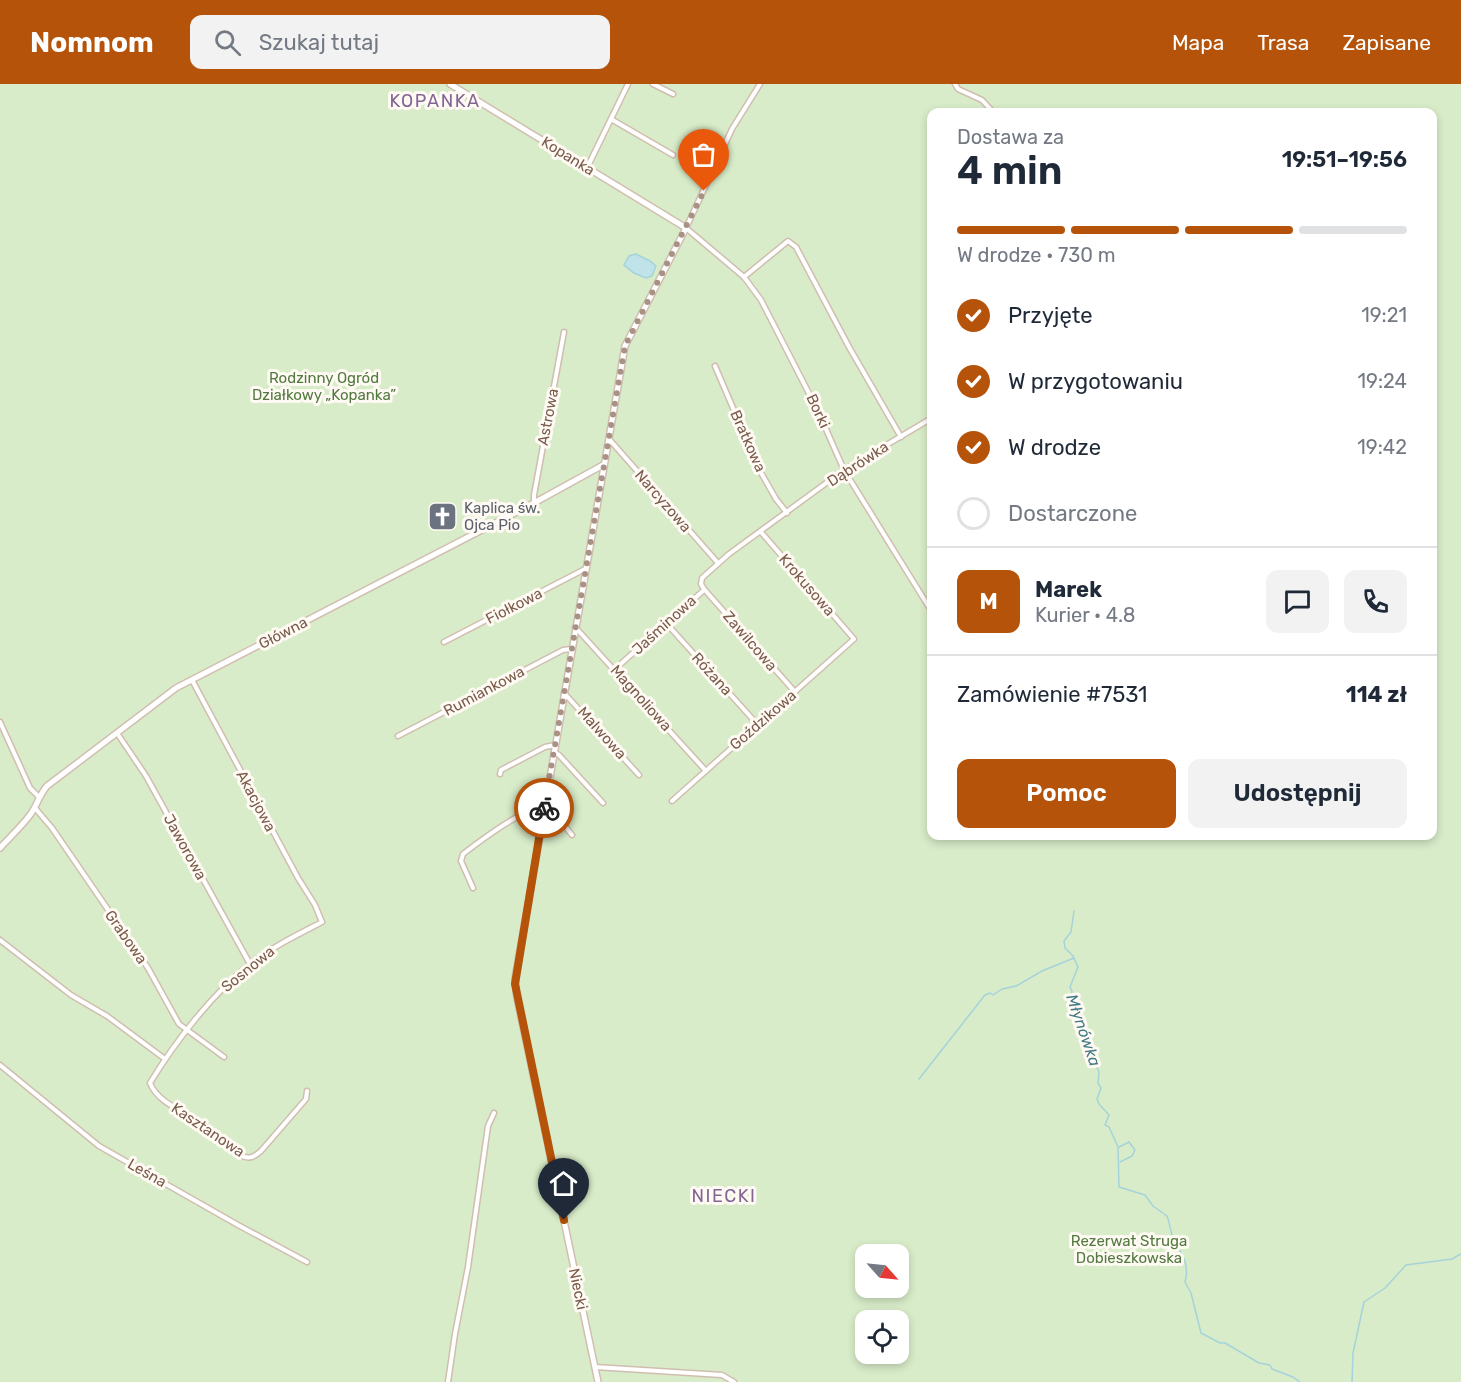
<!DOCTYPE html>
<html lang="pl">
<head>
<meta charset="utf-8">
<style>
  :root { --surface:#fff; --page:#f2f2f3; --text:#1f2937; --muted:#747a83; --line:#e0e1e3; --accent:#b45309 }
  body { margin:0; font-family:Rubik,sans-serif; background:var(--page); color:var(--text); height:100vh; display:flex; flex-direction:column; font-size:22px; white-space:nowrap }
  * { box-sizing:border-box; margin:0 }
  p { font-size:20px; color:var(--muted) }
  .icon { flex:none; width:33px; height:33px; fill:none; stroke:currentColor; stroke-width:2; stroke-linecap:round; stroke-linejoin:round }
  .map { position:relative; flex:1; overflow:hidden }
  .panel { position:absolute; left:927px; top:24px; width:510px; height:732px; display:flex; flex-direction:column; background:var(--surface); border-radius:12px; box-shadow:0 3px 9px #0003 }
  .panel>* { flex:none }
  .needle { width:39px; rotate:117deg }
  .controls { position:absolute; left:855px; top:1160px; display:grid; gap:12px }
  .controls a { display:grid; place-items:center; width:54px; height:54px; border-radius:12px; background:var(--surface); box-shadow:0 3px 9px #0003; font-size:30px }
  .pin { position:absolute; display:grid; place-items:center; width:51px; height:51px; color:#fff; margin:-62px -26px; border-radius:50% 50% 50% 0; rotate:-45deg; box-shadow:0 0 6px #0007 }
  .pin .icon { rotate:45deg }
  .courier { position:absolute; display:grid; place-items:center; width:60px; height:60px; margin:-30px; border:4px solid #b45309; border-radius:50%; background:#fff; color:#222; box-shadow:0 2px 8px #0007 }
  .overview em { font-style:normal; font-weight:600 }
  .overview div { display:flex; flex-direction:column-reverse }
  .overview { display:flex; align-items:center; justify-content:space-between; height:102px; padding:0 30px }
  h1 { font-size:39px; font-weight:600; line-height:45px }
  .bar { display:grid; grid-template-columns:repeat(4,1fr); gap:9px 6px; align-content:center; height:72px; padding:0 30px }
  .bar i { height:8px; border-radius:4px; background:var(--line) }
  .bar .current { background:var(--accent) }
  .bar p { grid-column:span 4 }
  .line { display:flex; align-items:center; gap:15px; padding:0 30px; border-top:2px solid var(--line) }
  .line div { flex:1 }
  .round { display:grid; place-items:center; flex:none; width:63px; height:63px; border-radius:12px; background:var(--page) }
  ol { padding:0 30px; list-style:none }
  li { display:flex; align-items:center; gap:18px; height:66px }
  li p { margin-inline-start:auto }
  li .icon { padding:6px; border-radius:50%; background:var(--accent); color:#fff; stroke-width:4 }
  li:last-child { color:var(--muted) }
  li i { width:33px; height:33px; border:3px solid var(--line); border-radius:50% }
  .action { display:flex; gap:12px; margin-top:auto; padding:12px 30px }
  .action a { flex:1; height:69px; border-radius:12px; background:var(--accent); color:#fff; font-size:24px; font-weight:600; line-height:69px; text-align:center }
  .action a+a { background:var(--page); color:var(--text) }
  header { display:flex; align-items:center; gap:36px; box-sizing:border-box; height:84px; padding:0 30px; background:var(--accent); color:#fff }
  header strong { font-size:28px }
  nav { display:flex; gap:33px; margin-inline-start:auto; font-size:21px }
  .search { width:420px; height:54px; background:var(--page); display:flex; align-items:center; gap:15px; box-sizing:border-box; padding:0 21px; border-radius:12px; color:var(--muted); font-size:22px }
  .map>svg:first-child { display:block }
</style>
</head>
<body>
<header>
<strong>Nomnom</strong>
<div class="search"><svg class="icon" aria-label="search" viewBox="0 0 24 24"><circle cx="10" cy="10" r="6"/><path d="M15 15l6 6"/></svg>Szukaj tutaj</div>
<nav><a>Mapa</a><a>Trasa</a><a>Zapisane</a></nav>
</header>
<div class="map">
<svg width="1461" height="1298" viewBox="0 0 1461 1298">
  <rect width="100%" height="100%" fill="#fdf6ec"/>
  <path fill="#d8ecc9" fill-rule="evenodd" d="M0 0H1461V1298H0ZM932 28H1432V752H932ZM866 1170H898V1203H866ZM866 1236H898V1269H866Z"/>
  <path fill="#bfe3e8" stroke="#a5d3da" stroke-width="1.5" d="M636 170 650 177 656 182 652 192 646 194 634 189 624 181 629 172Z"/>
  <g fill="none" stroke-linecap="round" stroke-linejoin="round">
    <g stroke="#a5d3da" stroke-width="1.5">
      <path d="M1074 827 1071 848 1064 857 1065 864 1073 872 1078 883 1070 903 1072 907 1071 917 1081 932"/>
      <path d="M1090 956 1091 970 1099 988 1098 999 1101 1004 1097 1015 1099 1020 1109 1031 1105 1041 1109 1043 1118 1063 1119 1103 1145 1111 1153 1122 1167 1132C1170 1139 1170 1148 1174 1156 1182 1171 1190 1180 1185 1198L1191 1209 1201 1249 1220 1259H1225L1259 1279 1270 1281 1272 1285 1293 1293 1300 1298"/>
      <path d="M919 995 985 911 990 909 993 911 1002 905 1016 902 1042 887 1074 874"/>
      <path d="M1119 1063 1129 1058 1135 1066 1132 1072 1120 1078"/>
      <path d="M1352 1298 1353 1269 1364 1218 1385 1204 1406 1181 1452 1175 1461 1170"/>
    </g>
    <defs>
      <g id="minor">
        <path d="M653 0 673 10"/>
        <path d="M760 0 732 45 686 144 744 193 761 216 818 327 844 386 932 528"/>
        <path d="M955 0 958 5 982 16 993 28"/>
        <path d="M611 35 673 71"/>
        <path d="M587 84 628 0"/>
        <path d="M744 193 788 157 796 163 849 263 901 353"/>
        <path d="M715 282 760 387 776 415 787 429"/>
        <path d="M609 355 718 479"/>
        <path d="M534 419V411L564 248"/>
        <path d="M666 539 758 641"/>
        <path d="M575 543 706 687"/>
        <path d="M444 558 585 485"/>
        <path d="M615 585 704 506"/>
        <path d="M192 596 298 794 315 821 322 838C297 851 272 863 250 880 212 910 175 958 150 999 159 1021 186 1027 203 1040 216 1050 228 1061 240 1071 249 1076 254 1073 261 1067L306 1015 307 1007"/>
        <path d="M795 608 704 505 701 500 702 494 729 470 844 386 932 334"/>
        <path d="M564 609 639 691"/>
        <path d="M0 638 30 704 39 713"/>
        <path d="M117 649 146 692 250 880"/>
        <path d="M398 652 563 566 571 565"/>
        <path d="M554 668 559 671 603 719"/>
        <path d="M500 690 501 686 545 663 555 661"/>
        <path d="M672 717 854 555 761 448"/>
        <path d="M35 724 52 744 148 884 179 940 224 973"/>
        <path d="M473 804 461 777 463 770C476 760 532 717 547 724 557 729 565 743 572 751"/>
        <path d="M0 856 71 911 107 932 165 975"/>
        <path d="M0 981 99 1062 238 1141 307 1178"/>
        <path d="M595 1283 722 1291 734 1298"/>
        <path d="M448 1298 455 1250 468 1183 488 1042 494 1029"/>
      </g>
      <g id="tertiary">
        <path d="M450 0 686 144 625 262 515 895 517 914 598 1298"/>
        <path d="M0 764C10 753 21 743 30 731 37 722 39 711 47 702L176 604 534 419 603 381"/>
      </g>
    </defs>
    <use href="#minor" stroke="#d1beb0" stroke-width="7"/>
    <use href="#tertiary" stroke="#d1beb0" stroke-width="8"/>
    <use href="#minor" stroke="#fff" stroke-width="4"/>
    <use href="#tertiary" stroke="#fff" stroke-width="5"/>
  </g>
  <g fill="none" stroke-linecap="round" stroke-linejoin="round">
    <path stroke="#a89285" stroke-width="6" stroke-dasharray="0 10.8" d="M544 724 625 262 704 107"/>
    <path stroke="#b45309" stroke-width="8" d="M544 724 515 900 564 1136"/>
  </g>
  <defs>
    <symbol id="church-square" viewBox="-11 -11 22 22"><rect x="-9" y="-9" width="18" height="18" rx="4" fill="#6b7280" stroke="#fffaf3"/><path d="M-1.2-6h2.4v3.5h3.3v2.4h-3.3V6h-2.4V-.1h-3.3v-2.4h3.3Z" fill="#fff"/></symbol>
  </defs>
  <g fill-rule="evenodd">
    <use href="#church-square" x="426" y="416" width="33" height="33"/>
  </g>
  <g text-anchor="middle" stroke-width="6" stroke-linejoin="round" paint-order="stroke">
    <g font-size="15" fill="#7a5c4d" stroke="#fffaf3">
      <text transform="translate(568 72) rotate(32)" y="5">Kopanka</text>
      <text transform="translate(818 327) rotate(65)" y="5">Borki</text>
      <text transform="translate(548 333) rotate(-79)" y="5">Astrowa</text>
      <text transform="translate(748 357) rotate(66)" y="5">Bratkowa</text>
      <text transform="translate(858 380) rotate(-33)" y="5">Dąbrówka</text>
      <text transform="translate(663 417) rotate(49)" y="5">Narcyzowa</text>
      <text transform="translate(807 501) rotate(49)" y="5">Krokusowa</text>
      <text transform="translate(514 522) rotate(-27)" y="5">Fiołkowa</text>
      <text transform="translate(664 541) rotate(-42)" y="5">Jaśminowa</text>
      <text transform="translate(283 549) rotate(-27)" y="5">Główna</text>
      <text transform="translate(750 557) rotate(49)" y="5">Zawilcowa</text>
      <text transform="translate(712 590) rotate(48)" y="5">Różana</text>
      <text transform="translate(484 607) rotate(-28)" y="5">Rumiankowa</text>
      <text transform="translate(641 614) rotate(48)" y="5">Magnoliowa</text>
      <text transform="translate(763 636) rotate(-41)" y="5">Goździkowa</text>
      <text transform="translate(602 649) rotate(48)" y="5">Malwowa</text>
      <text transform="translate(256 717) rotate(62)" y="5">Akacjowa</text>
      <text transform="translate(185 763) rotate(61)" y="5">Jaworowa</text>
      <text transform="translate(126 853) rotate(55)" y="5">Grabowa</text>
      <text transform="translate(248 885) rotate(-39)" y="5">Sosnowa</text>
      <text transform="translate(208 1046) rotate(34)" y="5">Kasztanowa</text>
      <text transform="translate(147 1089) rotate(30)" y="5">Leśna</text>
      <text transform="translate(578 1205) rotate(78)" y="5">Niecki</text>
    </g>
    <g font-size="15" fill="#537a41" stroke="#fffaf3">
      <text x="324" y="299">Rodzinny Ogród<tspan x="324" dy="17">Działkowy „Kopanka”</tspan></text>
      <text x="1129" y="1162">Rezerwat Struga<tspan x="1129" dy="17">Dobieszkowska</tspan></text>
    </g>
    <g font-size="15" fill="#5b616d" stroke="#fffaf3" text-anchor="start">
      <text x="464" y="429">Kaplica św.<tspan x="464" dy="17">Ojca Pio</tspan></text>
    </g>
    <g font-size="16" font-style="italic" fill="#437c86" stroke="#fffaf3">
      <text transform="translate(1084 946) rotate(71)" y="6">Młynówka</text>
    </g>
    <g font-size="18" letter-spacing="1.5" fill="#846695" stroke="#fffaf3">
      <text x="435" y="23">KOPANKA</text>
      <text x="724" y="1118">NIECKI</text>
    </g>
  </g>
</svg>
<div class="controls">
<a><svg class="needle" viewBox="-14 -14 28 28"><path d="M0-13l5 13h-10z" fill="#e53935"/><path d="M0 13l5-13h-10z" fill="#747a83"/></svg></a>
<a><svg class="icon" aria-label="locate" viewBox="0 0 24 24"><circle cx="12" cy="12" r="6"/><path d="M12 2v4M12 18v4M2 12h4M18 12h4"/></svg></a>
</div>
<div class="pin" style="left:704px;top:107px;background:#ea580c"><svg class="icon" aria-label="bag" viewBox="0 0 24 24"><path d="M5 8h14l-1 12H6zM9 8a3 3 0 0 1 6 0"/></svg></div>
<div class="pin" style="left:564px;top:1136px;background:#1f2937"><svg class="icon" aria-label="home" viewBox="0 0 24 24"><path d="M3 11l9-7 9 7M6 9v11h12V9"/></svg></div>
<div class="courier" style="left:544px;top:724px"><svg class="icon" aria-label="bike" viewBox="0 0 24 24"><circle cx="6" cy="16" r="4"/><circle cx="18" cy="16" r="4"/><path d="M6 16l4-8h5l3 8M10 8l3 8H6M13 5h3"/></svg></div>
<section class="panel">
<div class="overview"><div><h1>4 min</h1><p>Dostawa za</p></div><em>19:51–19:56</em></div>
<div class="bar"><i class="current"></i><i class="current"></i><i class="current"></i><i></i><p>W drodze · 730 m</p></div>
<ol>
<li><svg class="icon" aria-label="check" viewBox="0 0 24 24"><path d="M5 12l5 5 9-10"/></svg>Przyjęte<p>19:21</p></li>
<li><svg class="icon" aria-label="check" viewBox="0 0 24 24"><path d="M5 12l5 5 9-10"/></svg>W przygotowaniu<p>19:24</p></li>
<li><svg class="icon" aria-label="check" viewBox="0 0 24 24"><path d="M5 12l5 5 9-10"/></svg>W drodze<p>19:42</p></li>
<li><i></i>Dostarczone</li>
</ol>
<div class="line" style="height:108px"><b class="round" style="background:var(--accent);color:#fff">M</b><div><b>Marek</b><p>Kurier · 4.8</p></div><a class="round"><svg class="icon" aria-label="chat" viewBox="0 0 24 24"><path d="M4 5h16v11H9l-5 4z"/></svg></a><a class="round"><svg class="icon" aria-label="phone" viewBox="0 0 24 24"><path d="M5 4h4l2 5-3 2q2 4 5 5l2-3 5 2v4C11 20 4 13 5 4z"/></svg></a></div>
<div class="line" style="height:78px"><div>Zamówienie #7531</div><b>114 zł</b></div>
<div class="action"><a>Pomoc</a><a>Udostępnij</a></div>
</section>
</div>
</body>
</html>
